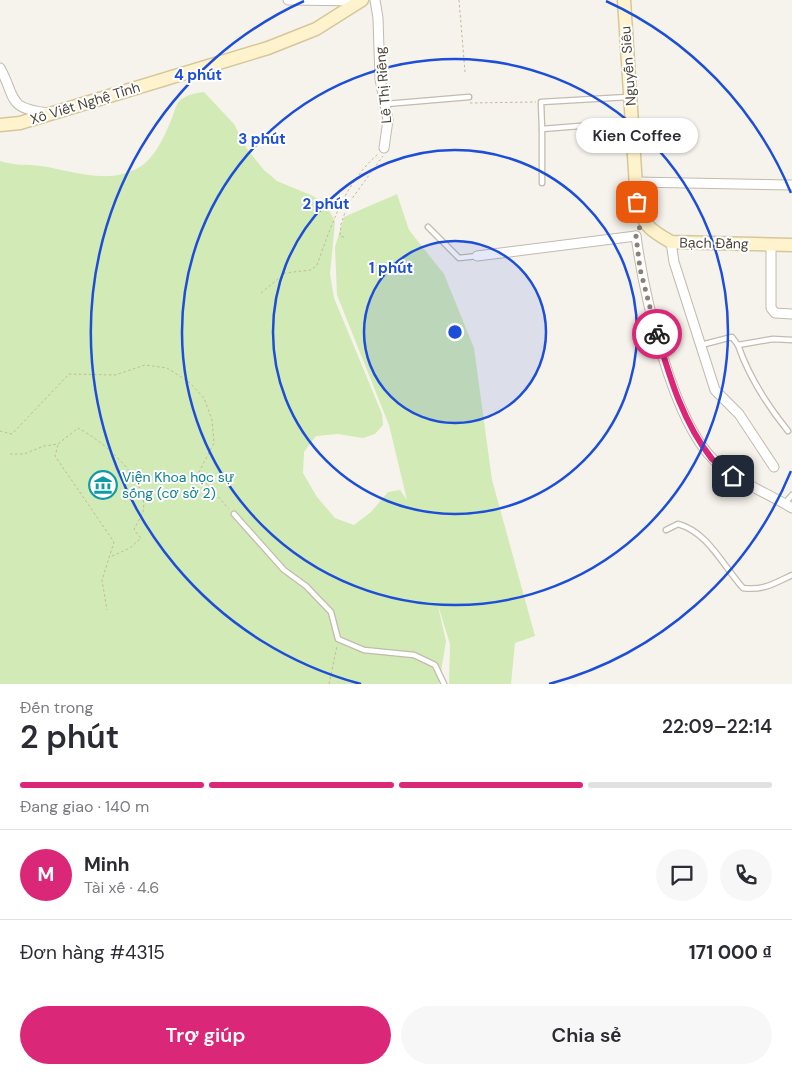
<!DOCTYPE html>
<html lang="vi">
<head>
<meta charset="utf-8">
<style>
  :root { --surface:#fff; --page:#f7f7f7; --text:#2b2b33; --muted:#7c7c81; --line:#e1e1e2; --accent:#db2777 }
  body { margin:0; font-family:"DM Sans",sans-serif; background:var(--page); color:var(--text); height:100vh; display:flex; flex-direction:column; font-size:19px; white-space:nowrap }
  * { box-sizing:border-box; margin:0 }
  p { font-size:16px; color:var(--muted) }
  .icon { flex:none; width:28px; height:28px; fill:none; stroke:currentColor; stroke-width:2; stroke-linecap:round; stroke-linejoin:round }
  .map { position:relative; height:684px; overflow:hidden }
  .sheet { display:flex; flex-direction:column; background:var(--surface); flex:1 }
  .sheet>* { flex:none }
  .pin { position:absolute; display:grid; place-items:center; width:42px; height:42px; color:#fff; margin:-21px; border-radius:10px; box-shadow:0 2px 8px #0006 }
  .courier { position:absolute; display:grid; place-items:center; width:50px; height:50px; margin:-25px; border:4px solid #db2777; border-radius:50%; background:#fff; color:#222; box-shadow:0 1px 6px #0007 }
  .bubble { position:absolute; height:35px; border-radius:18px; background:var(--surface); box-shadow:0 1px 4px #0004; font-size:16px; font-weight:600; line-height:35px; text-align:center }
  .headline em { font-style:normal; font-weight:600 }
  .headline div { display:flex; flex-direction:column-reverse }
  .headline { display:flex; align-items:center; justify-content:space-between; height:85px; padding:0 20px }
  h1 { font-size:32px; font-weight:600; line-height:38px }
  .bar { display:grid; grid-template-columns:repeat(4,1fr); gap:8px 5px; align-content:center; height:60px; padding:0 20px }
  .bar i { height:6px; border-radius:4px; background:var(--line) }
  .bar .on { background:var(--accent) }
  .bar p { grid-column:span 4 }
  .line { display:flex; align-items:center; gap:12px; padding:0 20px; border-top:1px solid var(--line) }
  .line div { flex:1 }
  .round { display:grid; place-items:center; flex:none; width:52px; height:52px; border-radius:26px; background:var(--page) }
  .button { display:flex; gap:10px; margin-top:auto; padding:10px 20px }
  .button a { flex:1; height:58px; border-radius:30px; background:var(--accent); color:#fff; font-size:20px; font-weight:600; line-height:58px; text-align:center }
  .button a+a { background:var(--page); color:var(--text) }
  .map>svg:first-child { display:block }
</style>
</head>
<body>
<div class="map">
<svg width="792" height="684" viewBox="0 0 792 684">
  <rect width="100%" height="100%" fill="#f6f3ec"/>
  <path fill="#d2eab5" d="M204 92 234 124 247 149 264 170 277 181 313 196 327 206 335 222 330 274 334 298 382 414 383 425 375 434 363 438 338 434 316 436 304 452 303 473 317 497 335 518 354 525 371 512 388 492 400 490 407 500 389 425 337 295 335 247 344 217 397 194 409 230 444 274 474 348 492 480 535 636 515 643 511 684H449L450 644 437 602 446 641 439 684H0V161C14 166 27 164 41 166 74 171 107 185 138 168 155 159 165 135 172 118 174 113 176 105 179 101 186 95 195 93 204 92Z"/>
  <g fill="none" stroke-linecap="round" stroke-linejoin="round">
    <defs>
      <g id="lane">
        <path d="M628 97 541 102 542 129 630 122"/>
        <path d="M386 104 469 97"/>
        <path d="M542 129V183"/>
        <path d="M428 227 459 258 477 256"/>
        <path d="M701 345 732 337 738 345 773 339 792 340"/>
        <path d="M738 345C749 377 767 405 788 431"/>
        <path d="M785 503 792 495"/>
        <path d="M234 514 284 570 306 586 331 612 338 639 364 650 414 655 435 665 444 684"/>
        <path d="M666 530 678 524C708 532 723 566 743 588 763 591 775 583 792 575"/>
      </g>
      <g id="street">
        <path d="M288 0 361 1"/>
        <path d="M375 0 378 18 380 79 388 120 384 148"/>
        <path d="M0 68C17 99 6 108 48 113"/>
        <path d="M636 182 792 185"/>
        <path d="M636 236C644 294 672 420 714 460 736 482 766 492 792 508"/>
        <path d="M671 242 674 262 715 390 739 414 774 467"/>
        <path d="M771 244V308L775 313 792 314"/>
        <path d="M477 256 636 236"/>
      </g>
      <g id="secondary">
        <path d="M624 0 637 202C644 226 650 230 671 242L792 245"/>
        <path d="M0 125 20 123 268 48 316 29 362 0"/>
      </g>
    </defs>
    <use href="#lane" stroke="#c2bbae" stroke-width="7"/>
    <use href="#street" stroke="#c2bbae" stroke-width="11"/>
    <use href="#secondary" stroke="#d6c79b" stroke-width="15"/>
    <g stroke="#c4b79f" stroke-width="1" stroke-dasharray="2.5 2.5" stroke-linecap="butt">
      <path d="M459 0 465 72"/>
      <path d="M470 103 536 102"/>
      <path d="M344 237 340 236 341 224 348 204 383 156"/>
      <path d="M261 293 285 273 311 270 317 265C332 224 344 184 378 154"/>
      <path d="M0 431 12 434 69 374 115 375 145 365 167 368 189 382 204 398 212 420 214 443 198 474 229 509"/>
      <path d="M58 445 55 456 114 542 102 580 107 610"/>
      <path d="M10 454H24L44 446 58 444 78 428C103 441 150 480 143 512 141 518 136 524 134 530L141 538 130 548 110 557"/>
      <path d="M329 684 337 646"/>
    </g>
    <use href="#lane" stroke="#fff" stroke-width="4.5"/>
    <use href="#street" stroke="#fff" stroke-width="9"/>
    <use href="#secondary" stroke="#fff3cd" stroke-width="12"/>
  </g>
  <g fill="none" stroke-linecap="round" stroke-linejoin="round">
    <path stroke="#878178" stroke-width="5" stroke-dasharray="0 9" d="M637 202 642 222 636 236 640 269 657 334"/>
    <path stroke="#db2777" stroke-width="6" d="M657 334C670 378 683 423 712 459 718 465 726 471 733 476"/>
  </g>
  <circle cx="455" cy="332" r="91" fill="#1d4ed8" fill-opacity=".12"/>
  <g fill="none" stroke="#1d4ed8" stroke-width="2.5">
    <circle cx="455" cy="332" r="91"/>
    <circle cx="455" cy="332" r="182"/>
    <circle cx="455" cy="332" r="273"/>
    <path d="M791 471A364 364 0 0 1 549 684M361 684A364 364 0 0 1 304 1M606 1A364 364 0 0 1 791 193"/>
  </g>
  <defs>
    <symbol id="museum-ring" viewBox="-11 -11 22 22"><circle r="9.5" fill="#fff" stroke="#0f9aa8" stroke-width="1.5"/><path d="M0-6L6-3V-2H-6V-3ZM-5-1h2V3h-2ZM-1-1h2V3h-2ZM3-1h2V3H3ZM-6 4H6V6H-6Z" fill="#0f9aa8"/></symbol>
  </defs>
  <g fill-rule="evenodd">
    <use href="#museum-ring" x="87" y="469" width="32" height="32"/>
  </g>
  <g text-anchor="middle" stroke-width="4" stroke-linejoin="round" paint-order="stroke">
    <g font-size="14" fill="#4b4439" stroke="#fff">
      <text transform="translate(628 66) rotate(-94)" y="5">Nguyễn Siêu</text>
      <text transform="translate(383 85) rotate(-95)" y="5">Lê Thị Riêng</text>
      <text transform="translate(85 103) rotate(-17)" y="5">Xô Viết Nghệ Tỉnh</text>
      <text transform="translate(714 243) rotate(1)" y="5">Bạch Đằng</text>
    </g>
    <g font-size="14" fill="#0d838f" stroke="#fff" text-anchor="start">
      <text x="122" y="482">Viện Khoa học sự<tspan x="122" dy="16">sống (cơ sở 2)</tspan></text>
    </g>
  </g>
  <circle cx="455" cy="332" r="8" fill="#1d4ed8" stroke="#fff" stroke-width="2.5"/>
  <g font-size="15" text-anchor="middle" font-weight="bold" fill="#1d4ed8" stroke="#fff" stroke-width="4" stroke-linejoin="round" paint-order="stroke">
    <text x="198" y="80">4 phút</text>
    <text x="262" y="144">3 phút</text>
    <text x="326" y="209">2 phút</text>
    <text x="391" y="273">1 phút</text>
  </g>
</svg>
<div class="pin" style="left:637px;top:202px;background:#ea580c"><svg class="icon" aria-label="bag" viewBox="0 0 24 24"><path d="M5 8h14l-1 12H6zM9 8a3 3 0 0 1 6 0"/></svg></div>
<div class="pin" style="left:733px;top:476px;background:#1f2937"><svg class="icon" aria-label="home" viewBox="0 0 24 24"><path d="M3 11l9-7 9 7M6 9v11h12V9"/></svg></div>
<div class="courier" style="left:657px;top:334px"><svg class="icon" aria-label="bike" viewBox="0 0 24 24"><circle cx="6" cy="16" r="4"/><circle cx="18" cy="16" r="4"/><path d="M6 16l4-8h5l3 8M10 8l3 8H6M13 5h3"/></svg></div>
<div class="bubble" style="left:576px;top:118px;width:122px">Kien Coffee</div>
</div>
<section class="sheet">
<div class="headline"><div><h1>2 phút</h1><p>Đến trong</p></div><em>22:09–22:14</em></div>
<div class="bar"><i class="on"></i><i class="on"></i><i class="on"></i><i></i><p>Đang giao · 140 m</p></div>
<div class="line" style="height:90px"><b class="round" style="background:var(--accent);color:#fff">M</b><div><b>Minh</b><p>Tài xế · 4.6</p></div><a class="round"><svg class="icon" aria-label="chat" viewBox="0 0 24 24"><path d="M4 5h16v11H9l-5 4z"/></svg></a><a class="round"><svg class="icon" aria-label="phone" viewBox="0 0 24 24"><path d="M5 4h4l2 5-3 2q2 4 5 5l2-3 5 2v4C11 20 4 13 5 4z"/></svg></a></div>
<div class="line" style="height:65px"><div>Đơn hàng #4315</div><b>171 000 ₫</b></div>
<div class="button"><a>Trợ giúp</a><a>Chia sẻ</a></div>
</section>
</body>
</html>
